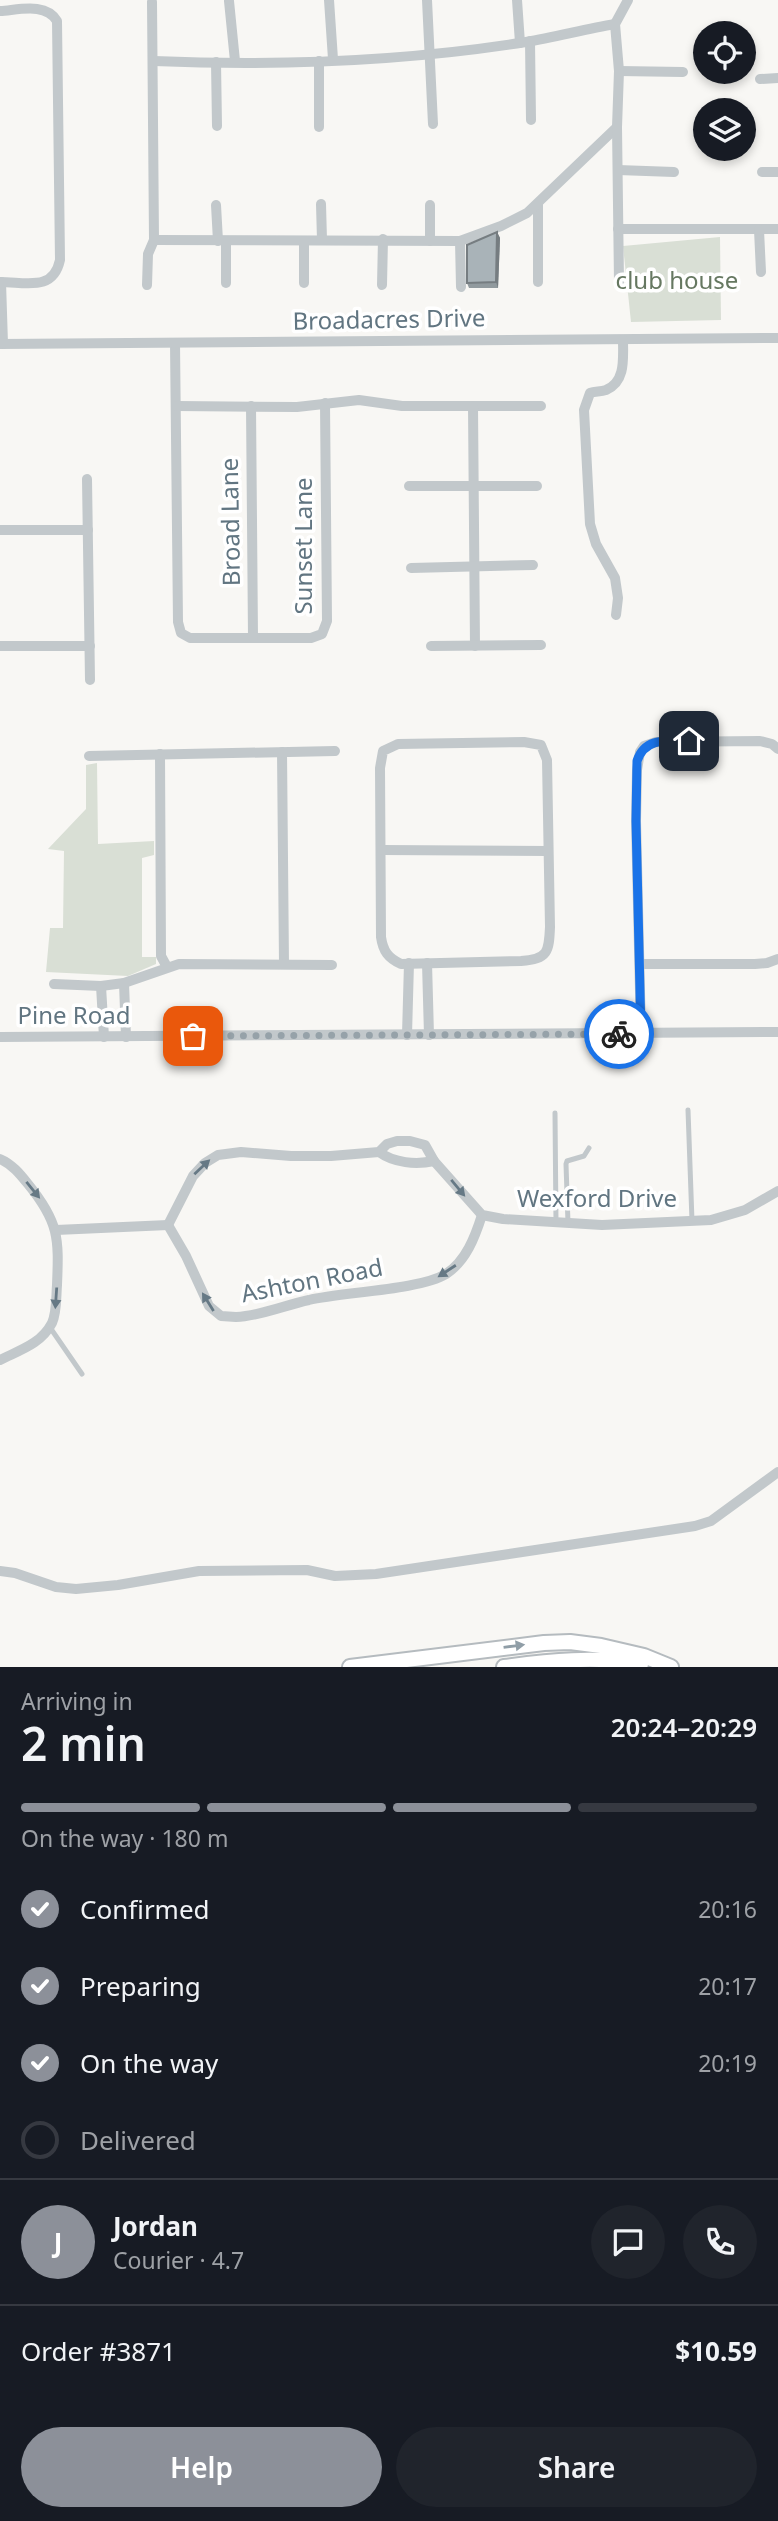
<!DOCTYPE html>
<html lang="en">
<head>
<meta charset="utf-8">
<style>
  :root { --surface:#171b24; --page:#20242c; --text:#f1f3f6; --muted:#9ea1a6; --line:#363941; --accent:#8c9099 }
  body { margin:0; font-family:"Noto Sans",sans-serif; background:var(--page); color:var(--text); height:100vh; display:flex; flex-direction:column; font-size:26px; white-space:nowrap }
  * { box-sizing:border-box; margin:0 }
  p { font-size:23px; color:var(--muted) }
  .icon { flex:none; width:38px; height:38px; fill:none; stroke:currentColor; stroke-width:2; stroke-linecap:round; stroke-linejoin:round }
  .map { position:relative; height:1667px; overflow:hidden }
  .sheet { display:flex; flex-direction:column; background:var(--surface); flex:1 }
  .sheet>* { flex:none }
  .tools { position:absolute; left:693px; top:21px; display:grid; gap:14px }
  .tools a { display:grid; place-items:center; width:63px; height:63px; border-radius:50%; background:var(--surface); box-shadow:0 4px 10px #0003; font-size:35px }
  .pin { position:absolute; display:grid; place-items:center; width:60px; height:60px; color:#fff; margin:-30px; border-radius:14px; box-shadow:0 4px 10px #0006 }
  .courier { position:absolute; display:grid; place-items:center; width:70px; height:70px; margin:-35px; border:5px solid #1a73e8; border-radius:50%; background:#fff; color:#222; box-shadow:0 2px 9px #0007 }
  .overview em { font-style:normal; font-weight:600 }
  .overview div { display:flex; flex-direction:column-reverse }
  .overview { display:flex; align-items:center; justify-content:space-between; height:119px; padding:0 21px }
  h1 { font-size:46px; font-weight:600; line-height:52px }
  .bar { display:grid; grid-template-columns:repeat(4,1fr); gap:10px 7px; align-content:center; height:84px; padding:0 21px }
  .bar i { height:9px; border-radius:5px; background:var(--line) }
  .bar .current { background:var(--accent) }
  .bar p { grid-column:span 4 }
  .line { display:flex; align-items:center; gap:18px; padding:0 21px; border-top:2px solid var(--line) }
  .line div { flex:1 }
  .round { display:grid; place-items:center; flex:none; width:74px; height:74px; border-radius:37px; background:var(--page) }
  ol { padding:0 21px; list-style:none }
  li { display:flex; align-items:center; gap:21px; height:77px }
  li p { margin-inline-start:auto }
  li .icon { padding:7px; border-radius:50%; background:var(--accent); color:#fff; stroke-width:4 }
  li:last-child { color:var(--muted) }
  li i { width:38px; height:38px; border:4px solid var(--line); border-radius:50% }
  .primary-button { display:flex; gap:14px; margin-top:auto; padding:14px 21px }
  .primary-button a { flex:1; height:80px; border-radius:42px; background:var(--accent); color:#fff; font-size:28px; font-weight:600; line-height:80px; text-align:center }
  .primary-button a+a { background:var(--page); color:var(--text) }
  .map>svg:first-child { display:block }
</style>
</head>
<body>
<div class="map">
<svg width="778" height="1667" viewBox="0 0 778 1667">
  <rect width="100%" height="100%" fill="#f8f7f4"/>
  <g fill="#d9dfd5">
    <path d="M720 237 721 320 631 322 623 246Z"/>
    <path d="M97 763 98 844 154 841V855L142 858V957H156V964L128 976 46 972 50 928H63L64 851 48 849 86 809V765Z"/>
  </g>
  <g fill="none" stroke-linecap="round" stroke-linejoin="round">
    <defs>
      <g id="secondary">
        <path d="M350 1667 544 1643 570 1642 601 1646 644 1656 671 1667"/>
        <path d="M504 1667C549 1661 596 1656 641 1664"/>
      </g>
    </defs>
    <use href="#secondary" stroke="#b5bbbf" stroke-width="18"/>
    <g stroke="#c2c8cb" stroke-width="5">
      <path d="M688 1110 692 1221"/>
      <path d="M555 1113 556 1223"/>
      <path d="M568 1223 566 1164 567 1161 584 1156 589 1148"/>
      <path d="M49 1326 82 1374"/>
    </g>
    <g stroke="#c2c8cb" stroke-width="10">
      <path d="M329 0 333 59"/>
      <path d="M427 0 433 124"/>
      <path d="M517 0 520 43"/>
      <path d="M229 1 235 61"/>
      <path d="M0 11C18 10 46 2 57 21L60 260C53 292 26 282 0 282"/>
      <path d="M530 41 531 120"/>
      <path d="M154 61C275 66 407 61 526 42 556 37 585 29 615 24"/>
      <path d="M216 62 217 126"/>
      <path d="M619 71 683 72"/>
      <path d="M760 79 778 78"/>
      <path d="M319 127V61"/>
      <path d="M618 170 674 172"/>
      <path d="M762 172H778"/>
      <path d="M321 204 322 240"/>
      <path d="M538 204V282"/>
      <path d="M216 205 218 241"/>
      <path d="M618 229H778"/>
      <path d="M759 230 761 272"/>
      <path d="M154 240 460 241 501 226 527 213 617 127"/>
      <path d="M304 241V283"/>
      <path d="M430 241V205"/>
      <path d="M460 241 461 287"/>
      <path d="M1 282 3 344"/>
      <path d="M619 282 617 127 619 71 615 24 628 0"/>
      <path d="M226 283V241"/>
      <path d="M147 285 148 254 154 240 152 2"/>
      <path d="M382 285 383 239"/>
      <path d="M175 343 178 622 181 633 190 638H311L322 634 327 621 325 403"/>
      <path d="M0 344 778 338"/>
      <path d="M177 406 297 407 359 400 402 406H541"/>
      <path d="M251 406 253 637"/>
      <path d="M473 406 475 646"/>
      <path d="M87 479 90 680"/>
      <path d="M409 486H537"/>
      <path d="M0 530H88"/>
      <path d="M411 568 533 565"/>
      <path d="M616 615 618 598 615 578 596 544 590 524 584 410 590 393C595 391 600 392 606 390 626 382 623 358 623 340"/>
      <path d="M0 646H90"/>
      <path d="M431 646 541 645"/>
      <path d="M524 742 541 745 547 760 550 927C549 952 548 959 521 961L401 964C388 958 383 951 381 937L380 768 383 751 398 744Z"/>
      <path d="M282 752 284 964"/>
      <path d="M160 754 161 956 167 967"/>
      <path d="M89 756 335 751"/>
      <path d="M382 850 548 851"/>
      <path d="M427 963 429 1035"/>
      <path d="M640 964H755L767 963 778 959"/>
      <path d="M124 983 126 1037"/>
      <path d="M54 984 101 986 124 983 179 964 332 965"/>
      <path d="M101 986 104 1037"/>
      <path d="M641 1034 636 821 637 770 640 752 644 746 656 742 760 741 772 744 778 749"/>
      <path d="M407 1035 409 963"/>
      <path d="M0 1037 778 1032"/>
      <path d="M379 1152C394 1163 416 1165 434 1161"/>
      <path d="M0 1159C12 1164 20 1174 28 1184 59 1222 59 1238 57 1285 56 1297 57 1312 52 1323 41 1344 20 1350 0 1360"/>
      <path d="M168 1225 193 1176 205 1163 218 1155 241 1152 291 1156H331L379 1152 387 1144 397 1141H410L425 1145 434 1161 482 1215 503 1219 602 1225 711 1220 745 1210 778 1191"/>
      <path d="M168 1225 186 1256 209 1306 221 1316 236 1317C261 1316 285 1305 309 1300 343 1292 420 1290 446 1274 466 1261 475 1237 482 1215"/>
      <path d="M56 1230 168 1225"/>
      <path d="M0 1571 15 1573 56 1587 76 1589 118 1585 199 1571 307 1570 335 1576 376 1574 695 1526 711 1521 778 1472"/>
    </g>
    <use href="#secondary" stroke="#fff" stroke-width="14"/>
  </g>
  <path fill="#919a9e" d="M497 232 500 238 498 288H469L467 283Z"/>
  <path fill="#767d81" d="M497 232 500 238 498 288 496 282Z"/>
  <path fill="#a9b3b8" stroke="#767d81" stroke-width="2" d="M497 232 496 282 467 283V245Z"/>
  <defs><path id="oneway-solid" d="M-6-.8H1V-3.2L6.5 0L1 3.2V.8H-6Z" transform="scale(1.75)"/></defs>
  <g fill="#667985">
    <use href="#oneway-solid" transform="translate(202 1167) rotate(-43)"/>
    <use href="#oneway-solid" transform="translate(458 1188) rotate(50)"/>
    <use href="#oneway-solid" transform="translate(33 1190) rotate(51)"/>
    <use href="#oneway-solid" transform="translate(447 1271) rotate(147)"/>
    <use href="#oneway-solid" transform="translate(56 1298) rotate(94)"/>
    <use href="#oneway-solid" transform="translate(208 1302) rotate(-122)"/>
  </g>
  <use fill="#909ea7" href="#oneway-solid" transform="translate(514 1646) rotate(-7)"/>
  <g fill="none" stroke-linecap="round" stroke-linejoin="round">
    <path stroke="#96a2a9" stroke-width="7" stroke-dasharray="0 12.6" d="M193 1036 619 1034"/>
    <path stroke="#1a73e8" stroke-width="9" d="M619 1034H641L636 821 637 761C645 737 667 741 689 741"/>
  </g>
  <g text-anchor="middle" stroke-width="7" stroke-linejoin="round" paint-order="stroke">
    <g font-size="24" fill="#667861" stroke="#fff">
      <text x="677" y="289">club house</text>
    </g>
    <g font-size="24" fill="#617581" stroke="#fff">
      <text transform="translate(389 320) rotate(-1)" y="8">Broadacres Drive</text>
      <text transform="translate(231 522) rotate(-91)" y="8">Broad Lane</text>
      <text transform="translate(304 546) rotate(-90)" y="8">Sunset Lane</text>
      <text x="74" y="1024">Pine Road</text>
      <text x="597" y="1207">Wexford Drive</text>
      <text transform="translate(312 1281) rotate(-11)" y="8">Ashton Road</text>
    </g>
  </g>
</svg>
<div class="tools">
<a><svg class="icon" aria-label="locate" viewBox="0 0 24 24"><circle cx="12" cy="12" r="6"/><path d="M12 2v4M12 18v4M2 12h4M18 12h4"/></svg></a>
<a><svg class="icon" aria-label="layers" viewBox="0 0 24 24"><path d="M12 4l9 5-9 5-9-5zM3 14l9 5 9-5"/></svg></a>
</div>
<div class="pin" style="left:193px;top:1036px;background:#ea580c"><svg class="icon" aria-label="bag" viewBox="0 0 24 24"><path d="M5 8h14l-1 12H6zM9 8a3 3 0 0 1 6 0"/></svg></div>
<div class="pin" style="left:689px;top:741px;background:#1f2937"><svg class="icon" aria-label="home" viewBox="0 0 24 24"><path d="M3 11l9-7 9 7M6 9v11h12V9"/></svg></div>
<div class="courier" style="left:619px;top:1034px"><svg class="icon" aria-label="bike" viewBox="0 0 24 24"><circle cx="6" cy="16" r="4"/><circle cx="18" cy="16" r="4"/><path d="M6 16l4-8h5l3 8M10 8l3 8H6M13 5h3"/></svg></div>
</div>
<section class="sheet">
<div class="overview"><div><h1>2 min</h1><p>Arriving in</p></div><em>20:24–20:29</em></div>
<div class="bar"><i class="current"></i><i class="current"></i><i class="current"></i><i></i><p>On the way · 180 m</p></div>
<ol>
<li><svg class="icon" aria-label="check" viewBox="0 0 24 24"><path d="M5 12l5 5 9-10"/></svg>Confirmed<p>20:16</p></li>
<li><svg class="icon" aria-label="check" viewBox="0 0 24 24"><path d="M5 12l5 5 9-10"/></svg>Preparing<p>20:17</p></li>
<li><svg class="icon" aria-label="check" viewBox="0 0 24 24"><path d="M5 12l5 5 9-10"/></svg>On the way<p>20:19</p></li>
<li><i></i>Delivered</li>
</ol>
<div class="line" style="height:126px"><b class="round" style="background:var(--accent);color:#fff">J</b><div><b>Jordan</b><p>Courier · 4.7</p></div><a class="round"><svg class="icon" aria-label="chat" viewBox="0 0 24 24"><path d="M4 5h16v11H9l-5 4z"/></svg></a><a class="round"><svg class="icon" aria-label="phone" viewBox="0 0 24 24"><path d="M5 4h4l2 5-3 2q2 4 5 5l2-3 5 2v4C11 20 4 13 5 4z"/></svg></a></div>
<div class="line" style="height:91px"><div>Order #3871</div><b>$10.59</b></div>
<div class="primary-button"><a>Help</a><a>Share</a></div>
</section>
</body>
</html>
